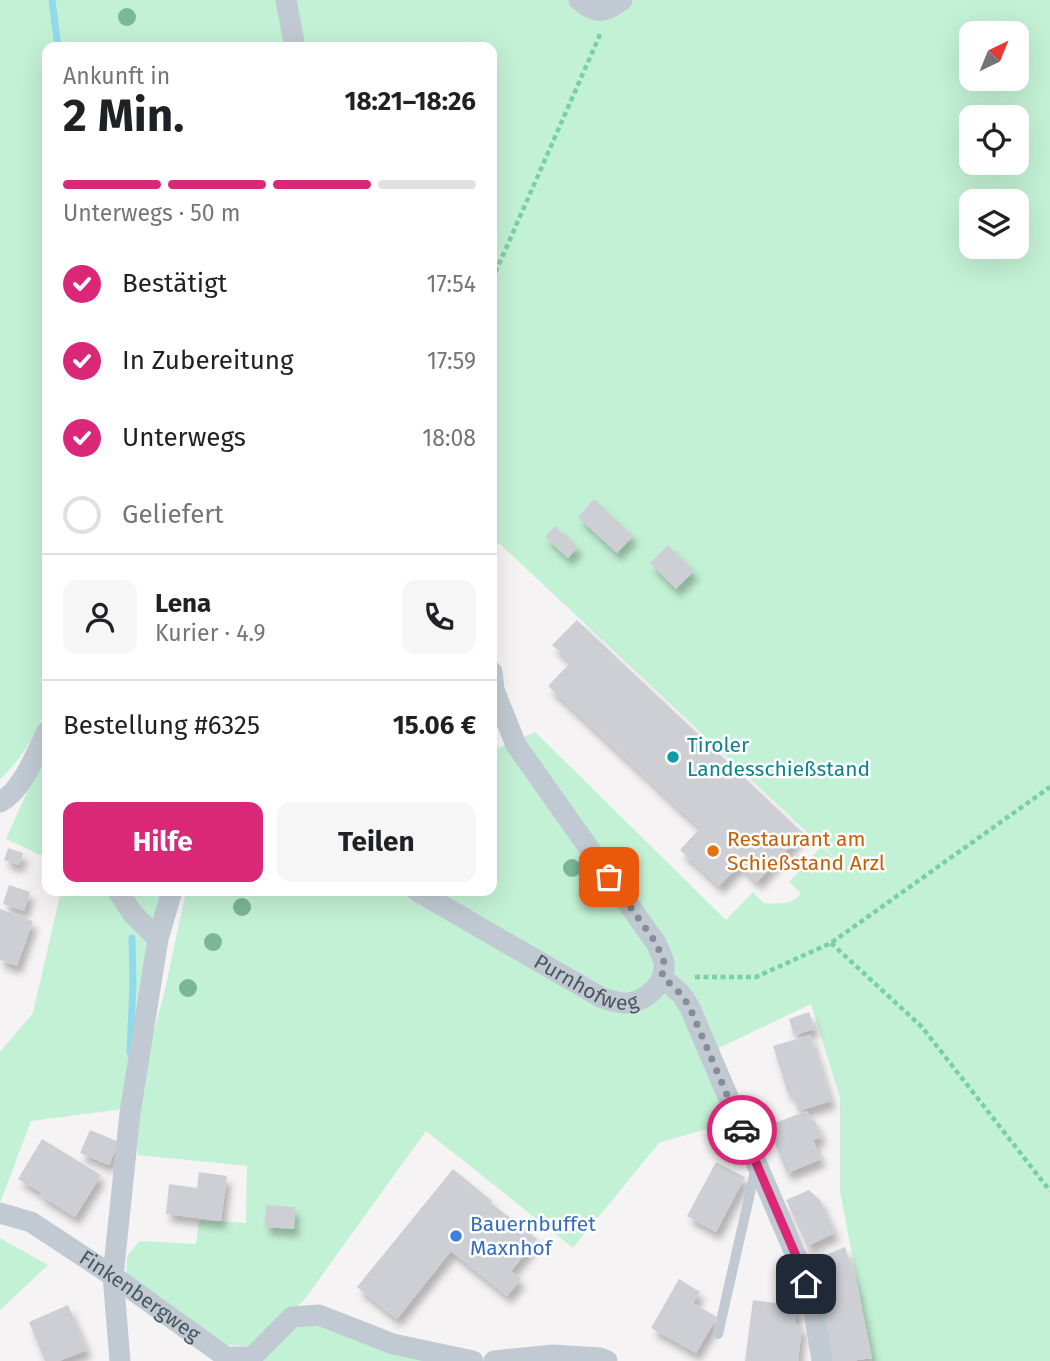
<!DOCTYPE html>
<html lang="de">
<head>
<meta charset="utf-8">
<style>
  :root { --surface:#fff; --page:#f6f6f6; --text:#202124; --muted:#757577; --line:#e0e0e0; --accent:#db2777 }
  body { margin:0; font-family:"Fira Sans",sans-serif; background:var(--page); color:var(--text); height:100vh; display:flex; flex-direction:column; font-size:26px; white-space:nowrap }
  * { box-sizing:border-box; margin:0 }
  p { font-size:23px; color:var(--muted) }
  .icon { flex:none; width:38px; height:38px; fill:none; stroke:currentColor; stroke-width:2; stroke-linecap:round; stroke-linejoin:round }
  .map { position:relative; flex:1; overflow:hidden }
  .details { position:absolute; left:42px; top:42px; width:455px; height:854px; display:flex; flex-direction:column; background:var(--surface); border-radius:14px; box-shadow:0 7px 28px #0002 }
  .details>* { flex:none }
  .needle { width:46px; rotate:43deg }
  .tools { position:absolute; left:959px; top:21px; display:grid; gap:14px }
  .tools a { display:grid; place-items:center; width:70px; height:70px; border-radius:14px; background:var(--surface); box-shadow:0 7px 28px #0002; font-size:35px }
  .pin { position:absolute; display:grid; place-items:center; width:60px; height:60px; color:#fff; margin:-30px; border-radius:14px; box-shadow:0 4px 10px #0006 }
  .courier { position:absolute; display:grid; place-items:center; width:70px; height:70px; margin:-35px; border:5px solid #db2777; border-radius:50%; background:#fff; color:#222; box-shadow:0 2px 9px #0007 }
  .headline em { font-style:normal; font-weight:700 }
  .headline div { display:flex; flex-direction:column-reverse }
  .headline { display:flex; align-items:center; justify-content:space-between; height:119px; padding:0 21px }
  h1 { font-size:46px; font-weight:700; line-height:52px }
  .bar { display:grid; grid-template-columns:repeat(4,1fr); gap:10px 7px; align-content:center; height:84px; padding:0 21px }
  .bar i { height:9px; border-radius:5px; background:var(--line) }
  .bar .selected { background:var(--accent) }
  .bar p { grid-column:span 4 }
  .line { display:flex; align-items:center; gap:18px; padding:0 21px; border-top:2px solid var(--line) }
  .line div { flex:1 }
  .round { display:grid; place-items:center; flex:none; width:74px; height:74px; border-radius:14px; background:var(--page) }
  ol { padding:0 21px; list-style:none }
  li { display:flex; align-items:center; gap:21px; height:77px }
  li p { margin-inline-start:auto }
  li .icon { padding:7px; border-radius:50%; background:var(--accent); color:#fff; stroke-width:4 }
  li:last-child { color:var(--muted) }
  li i { width:38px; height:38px; border:4px solid var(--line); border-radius:50% }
  .cta { display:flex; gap:14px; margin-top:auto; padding:14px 21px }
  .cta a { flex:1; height:80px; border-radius:14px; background:var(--accent); color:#fff; font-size:28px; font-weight:700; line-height:80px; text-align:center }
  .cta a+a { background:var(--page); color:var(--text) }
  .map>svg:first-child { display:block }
</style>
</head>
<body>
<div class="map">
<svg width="1050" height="1361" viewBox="0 0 1050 1361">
  <defs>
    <filter id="shadow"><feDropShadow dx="4.5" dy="8" stdDeviation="3.5" flood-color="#0004"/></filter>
  </defs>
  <rect width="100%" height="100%" fill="#f5f3f3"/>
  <g fill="#c3f1d5" fill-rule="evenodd">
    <path d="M0 0H1050V1361H872L840 1191V1098L811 1004 700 1057 730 1122 659 1143 573 1248 426 1131 304 1300 251 1347 220 1344 126 1282 127 1256 140 1241 196 1244 199 1220 246 1223 247 1166 138 1155 135 1128 144 1067 165 990 186 891H492V738L499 748 535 732 726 920 753 892 764 903C777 904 793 905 801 893L789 882 821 847 838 861 500 544 492 546V47H47V708C35 735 22 759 0 779ZM971 33H1017V79H971ZM971 117H1017V163H971ZM971 201H1017V247H971Z"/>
    <path d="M47 747V858L6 839Z"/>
    <path d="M61 891H162L123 1109 31 1121 0 1203V1052L33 1013Z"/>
    <path d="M0 1238 48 1265 0 1310Z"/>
    <path d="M315 1322 443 1361H250L284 1330Z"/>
  </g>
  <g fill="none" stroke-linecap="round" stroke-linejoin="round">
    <g stroke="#90daee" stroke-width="7">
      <path d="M52 0 58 47"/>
      <path d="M130 1052 133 984 132 938"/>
    </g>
  </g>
  <g fill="#cdcfd5" filter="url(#shadow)">
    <path d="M594 499 633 536 617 553 578 517Z"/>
    <path d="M555 526 578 547 568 558 545 537Z"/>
    <path d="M668 545 694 571 676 589 650 563Z"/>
    <path d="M577 620 803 833 757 882 739 865 719 886 680 850 700 828 548 686 571 662 552 645Z"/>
    <path d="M8 848 23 853 19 865 4 860Z"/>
    <path d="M9 885 30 892 24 911 3 904Z"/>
    <path d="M0 909 33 921 17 966 0 960Z"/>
    <path d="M809 1012 815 1029 794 1035 789 1019Z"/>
    <path d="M810 1035 831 1101 798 1111 792 1092 788 1094 773 1046Z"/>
    <path d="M807 1111 811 1120 814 1119 822 1137 813 1140 821 1159 787 1173 773 1139 777 1137 772 1124Z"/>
    <path d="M90 1130 119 1142 109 1165 80 1153Z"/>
    <path d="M42 1139 101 1175 75 1217 40 1195 42 1193 18 1179Z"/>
    <path d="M716 1162 745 1177 716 1232 687 1216Z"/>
    <path d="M453 1169 492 1201 491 1203 537 1239 511 1271 521 1279 507 1296 451 1251 397 1319 357 1287Z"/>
    <path d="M199 1172 227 1176 221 1221 166 1214 169 1184 197 1188Z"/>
    <path d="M809 1190 820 1200 835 1233 807 1246 786 1200Z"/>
    <path d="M266 1205 295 1207 294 1229 265 1227Z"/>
    <path d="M845 1247 857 1286 872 1358 850 1361H831L808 1262Z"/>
    <path d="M679 1279 700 1292 693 1303 717 1317 696 1353 651 1328Z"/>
    <path d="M753 1300 798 1306 795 1324 802 1326 798 1361H745Z"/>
    <path d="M68 1305 87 1350 59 1361H45L29 1322Z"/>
  </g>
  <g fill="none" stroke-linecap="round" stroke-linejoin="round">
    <g stroke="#7ad0a6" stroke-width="4.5" stroke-dasharray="5 3.5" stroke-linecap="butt">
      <path d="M492 280 599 37 600 31"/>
      <path d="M831 943 922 1027 1050 1191"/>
      <path d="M695 977H756L831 943 1050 787"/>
    </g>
    <path stroke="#c1cad2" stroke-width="10" d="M718 1334 756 1167"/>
    <g stroke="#c1cad2" stroke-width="21">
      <path d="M286 0 295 47"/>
      <path d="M579 0C595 14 605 14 622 0"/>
      <path d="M0 802C22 791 37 752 47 731"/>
      <path d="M118 891 133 914 158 939"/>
      <path id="s1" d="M417 891 602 998C610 1000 620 1004 629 1003 647 1000 666 983 664 964 663 956 659 950 656 943L516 745 494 690 492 672"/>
      <path d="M662 977 682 995 690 1008 800 1265 813 1305 822 1361"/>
      <path id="s2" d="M0 1213 31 1222 113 1276 226 1357H252L292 1317 319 1315 393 1344 473 1361"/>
      <path d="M120 1361 113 1276 130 1113 158 939 172 891"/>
      <path d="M494 1361 553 1355 600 1358 607 1361"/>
    </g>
  </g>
  <g fill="#7bb799">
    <circle cx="127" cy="17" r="9"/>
    <circle cx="572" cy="868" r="9"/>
    <circle cx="242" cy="907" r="9"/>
    <circle cx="213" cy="942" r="9"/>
    <circle cx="188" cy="988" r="9"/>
  </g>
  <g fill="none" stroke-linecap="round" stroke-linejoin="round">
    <path stroke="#868d94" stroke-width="7" stroke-dasharray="0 12.6" d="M609 877 656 943 664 962 662 976 682 995 690 1008 742 1130"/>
    <path stroke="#db2777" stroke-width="9" d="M742 1130 800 1265 806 1284"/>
  </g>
  <circle fill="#0f9aa8" stroke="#fff" stroke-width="2.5" cx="673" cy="757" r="7"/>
  <circle fill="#e8710a" stroke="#fff" stroke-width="2.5" cx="713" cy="851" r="7"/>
  <circle fill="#3f7fe0" stroke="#fff" stroke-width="2.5" cx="456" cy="1236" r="7"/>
  <g text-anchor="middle" stroke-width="5" stroke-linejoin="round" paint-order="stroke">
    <g font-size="21" fill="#0d838f" stroke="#fff" text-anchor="start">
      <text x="687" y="752">Tiroler<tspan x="687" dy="24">Landesschießstand</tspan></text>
    </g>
    <g font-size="21" fill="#c56008" stroke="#fff" text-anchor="start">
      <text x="727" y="846">Restaurant am<tspan x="727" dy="24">Schießstand Arzl</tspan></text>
    </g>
    <g font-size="21" fill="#4a5661" stroke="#fff">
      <text dy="7" stroke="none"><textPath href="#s1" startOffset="194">Purnhofweg</textPath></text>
      <text dy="7" stroke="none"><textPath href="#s2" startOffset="164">Finkenbergweg</textPath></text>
    </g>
    <g font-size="21" fill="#366cbe" stroke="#fff" text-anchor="start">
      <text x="470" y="1231">Bauernbuffet<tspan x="470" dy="24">Maxnhof</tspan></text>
    </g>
  </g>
</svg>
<div class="tools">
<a><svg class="needle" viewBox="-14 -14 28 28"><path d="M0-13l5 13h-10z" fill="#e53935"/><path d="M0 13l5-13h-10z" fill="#757577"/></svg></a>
<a><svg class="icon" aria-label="locate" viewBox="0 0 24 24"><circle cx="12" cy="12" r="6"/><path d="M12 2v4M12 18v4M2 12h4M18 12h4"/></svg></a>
<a><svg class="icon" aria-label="layers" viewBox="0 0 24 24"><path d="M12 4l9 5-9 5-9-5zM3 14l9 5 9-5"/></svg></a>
</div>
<div class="pin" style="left:609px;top:877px;background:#ea580c"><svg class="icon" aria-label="bag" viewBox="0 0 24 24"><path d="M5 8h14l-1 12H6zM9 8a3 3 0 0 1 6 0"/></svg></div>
<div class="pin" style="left:806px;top:1284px;background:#1f2937"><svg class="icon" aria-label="home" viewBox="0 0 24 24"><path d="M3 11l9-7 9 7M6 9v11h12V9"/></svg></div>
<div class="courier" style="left:742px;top:1130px"><svg class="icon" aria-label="car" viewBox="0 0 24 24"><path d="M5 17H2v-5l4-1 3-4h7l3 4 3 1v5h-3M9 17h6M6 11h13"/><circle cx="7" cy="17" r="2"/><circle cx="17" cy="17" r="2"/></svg></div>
<section class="details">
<div class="headline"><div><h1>2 Min.</h1><p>Ankunft in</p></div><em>18:21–18:26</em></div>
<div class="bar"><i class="selected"></i><i class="selected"></i><i class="selected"></i><i></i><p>Unterwegs · 50 m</p></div>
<ol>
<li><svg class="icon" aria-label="check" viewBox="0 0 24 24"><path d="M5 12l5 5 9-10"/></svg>Bestätigt<p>17:54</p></li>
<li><svg class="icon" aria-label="check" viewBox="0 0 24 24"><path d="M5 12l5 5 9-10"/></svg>In Zubereitung<p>17:59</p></li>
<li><svg class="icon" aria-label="check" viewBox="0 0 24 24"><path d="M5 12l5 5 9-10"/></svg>Unterwegs<p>18:08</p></li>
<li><i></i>Geliefert</li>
</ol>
<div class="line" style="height:126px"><a class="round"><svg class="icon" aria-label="person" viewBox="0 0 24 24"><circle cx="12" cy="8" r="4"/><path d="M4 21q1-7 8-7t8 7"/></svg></a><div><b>Lena</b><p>Kurier · 4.9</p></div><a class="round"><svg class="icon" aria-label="phone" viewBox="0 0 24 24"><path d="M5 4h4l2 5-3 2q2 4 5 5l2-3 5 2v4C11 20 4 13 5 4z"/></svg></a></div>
<div class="line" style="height:91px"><div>Bestellung #6325</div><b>15.06 €</b></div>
<div class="cta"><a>Hilfe</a><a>Teilen</a></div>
</section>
</div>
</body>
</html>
